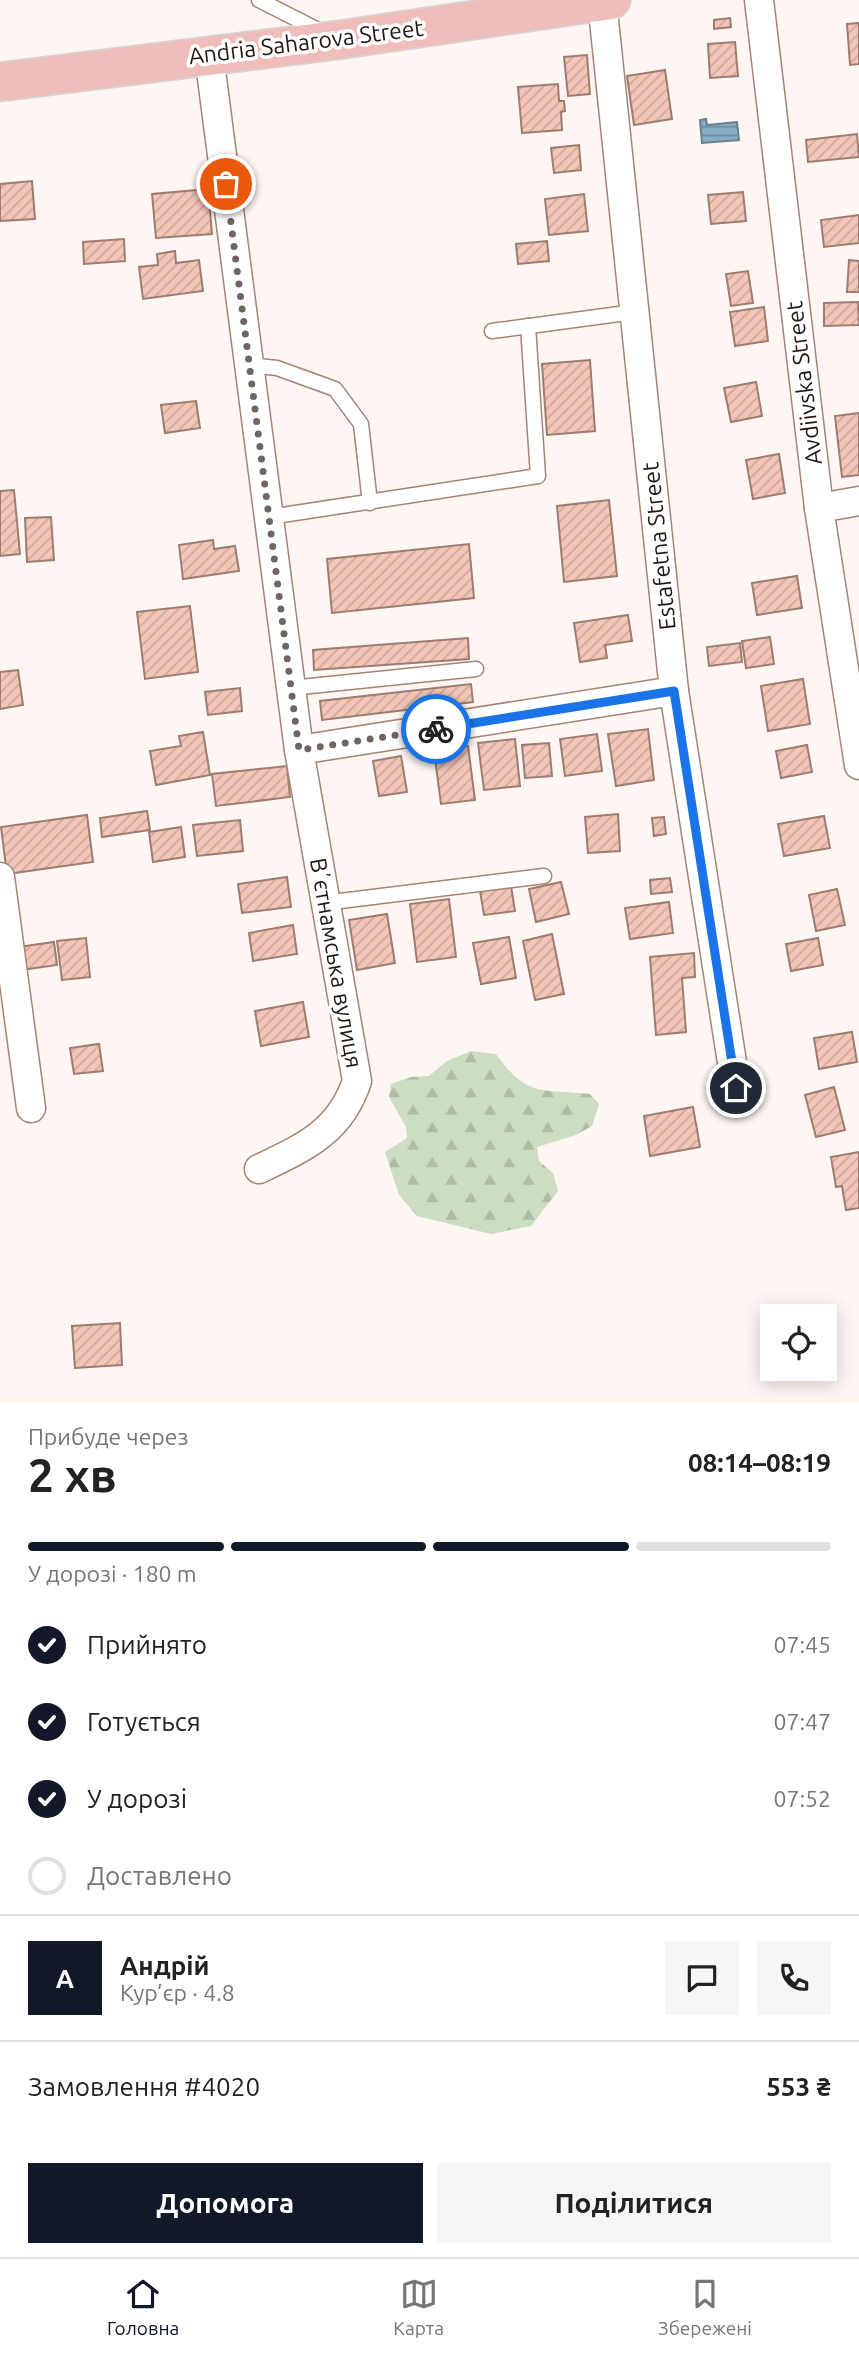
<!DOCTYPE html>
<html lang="uk">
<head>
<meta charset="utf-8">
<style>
  :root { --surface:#fff; --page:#f6f6f6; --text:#222; --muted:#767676; --line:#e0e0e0; --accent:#111827 }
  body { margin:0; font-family:Ubuntu,sans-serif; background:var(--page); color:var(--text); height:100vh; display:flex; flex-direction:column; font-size:26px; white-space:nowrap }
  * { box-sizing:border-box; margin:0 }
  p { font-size:23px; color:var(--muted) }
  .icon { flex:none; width:38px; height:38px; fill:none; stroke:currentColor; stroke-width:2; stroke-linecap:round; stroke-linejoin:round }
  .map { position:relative; height:1403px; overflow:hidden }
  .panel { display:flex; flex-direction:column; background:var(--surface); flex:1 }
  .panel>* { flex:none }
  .buttons { position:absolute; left:760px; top:1304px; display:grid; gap:14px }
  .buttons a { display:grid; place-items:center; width:77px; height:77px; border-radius:0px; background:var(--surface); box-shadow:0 4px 18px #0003; font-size:35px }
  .pin { position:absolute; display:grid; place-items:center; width:60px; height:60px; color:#fff; margin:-30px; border:4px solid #fff; border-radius:50%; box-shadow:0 2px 7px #0007 }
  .courier { position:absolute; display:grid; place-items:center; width:70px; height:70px; margin:-35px; border:5px solid #1a73e8; border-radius:50%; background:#fff; color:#222; box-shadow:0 2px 9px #0007 }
  .summary em { font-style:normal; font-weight:700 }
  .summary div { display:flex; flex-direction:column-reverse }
  .summary { display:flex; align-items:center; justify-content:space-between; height:119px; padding:0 28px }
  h1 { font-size:46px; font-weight:700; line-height:52px }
  .bar { display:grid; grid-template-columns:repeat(4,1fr); gap:10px 7px; align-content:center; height:84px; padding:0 28px }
  .bar i { height:9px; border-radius:5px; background:var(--line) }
  .bar .current { background:var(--accent) }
  .bar p { grid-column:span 4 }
  .line { display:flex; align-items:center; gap:18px; padding:0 28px; border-top:2px solid var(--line) }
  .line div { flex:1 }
  .round { display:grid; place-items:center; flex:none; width:74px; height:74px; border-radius:0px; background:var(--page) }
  ol { padding:0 28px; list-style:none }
  li { display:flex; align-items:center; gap:21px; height:77px }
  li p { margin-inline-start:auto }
  li .icon { padding:7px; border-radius:50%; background:var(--accent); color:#fff; stroke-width:4 }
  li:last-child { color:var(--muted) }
  li i { width:38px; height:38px; border:4px solid var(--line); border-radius:50% }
  .primary-button { display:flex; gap:14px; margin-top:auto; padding:14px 28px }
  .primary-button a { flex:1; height:80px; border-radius:0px; background:var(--accent); color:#fff; font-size:28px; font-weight:700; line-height:80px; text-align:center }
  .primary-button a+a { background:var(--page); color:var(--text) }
  .dock { display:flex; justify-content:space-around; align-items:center; height:98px; border-top:2px solid var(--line); background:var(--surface); font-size:19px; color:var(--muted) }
  .dock a { display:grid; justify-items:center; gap:4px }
  .dock .current { color:var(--accent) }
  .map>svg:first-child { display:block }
</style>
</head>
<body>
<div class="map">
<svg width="859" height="1403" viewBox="0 0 859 1403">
  <defs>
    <pattern id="forest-firs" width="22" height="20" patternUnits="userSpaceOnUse" patternTransform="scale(1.75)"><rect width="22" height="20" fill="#ccddc2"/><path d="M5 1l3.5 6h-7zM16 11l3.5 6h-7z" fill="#afbda6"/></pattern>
    <pattern id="water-rules" width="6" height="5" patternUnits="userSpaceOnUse" patternTransform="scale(1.75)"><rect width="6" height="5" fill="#85adc5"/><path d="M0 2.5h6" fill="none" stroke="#6c8c9f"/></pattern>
    <pattern id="building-hatch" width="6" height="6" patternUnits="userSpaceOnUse" patternTransform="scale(1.75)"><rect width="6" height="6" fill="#f3c6b7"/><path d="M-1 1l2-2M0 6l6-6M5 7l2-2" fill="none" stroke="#d0a99c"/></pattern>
  </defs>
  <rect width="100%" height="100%" fill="#fef6f3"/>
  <path fill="url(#forest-firs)" d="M471 1051 496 1054C527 1098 541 1089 590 1094L599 1104 592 1126 576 1135 537 1147 539 1161 553 1173 558 1191 531 1226 491 1234 417 1216 399 1195 385 1152 407 1138 406 1127 389 1097 391 1084 411 1077 429 1076 447 1061Z"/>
  <path fill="url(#water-rules)" stroke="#68808f" stroke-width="2" d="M706 119 707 125 737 122 739 140 702 143 700 120Z"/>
  <g fill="url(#building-hatch)" stroke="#9d7c71" stroke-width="2">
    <path d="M730 18 731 27 714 29V20Z"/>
    <path d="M859 23V64L850 65 847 24Z"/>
    <path d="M735 42 738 76 710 78 708 44Z"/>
    <path d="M587 55 590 94 568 96 564 57Z"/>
    <path d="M665 70 672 119 634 125 627 76Z"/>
    <path d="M558 84 559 101H564L565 111 561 112 562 130 522 133 518 87Z"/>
    <path d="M857 134 859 157 808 162 806 140Z"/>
    <path d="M579 145 581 170 554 173 551 148Z"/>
    <path d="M32 181 35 219 0 221V184Z"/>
    <path d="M208 189 212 234 156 238 152 194Z"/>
    <path d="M743 192 746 221 711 224 708 195Z"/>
    <path d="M584 194 588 231 549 235 545 199Z"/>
    <path d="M859 215V243L824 247 821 220Z"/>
    <path d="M124 239 125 261 84 264 83 242Z"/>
    <path d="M547 241 549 261 518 264 516 244Z"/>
    <path d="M175 251 176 263 199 260 203 291 143 299 139 267 158 265 157 254Z"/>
    <path d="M849 260 859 261V292H847Z"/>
    <path d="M748 271 753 303 731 306 726 274Z"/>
    <path d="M858 302 859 325 824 326V303Z"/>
    <path d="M764 307 768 341 735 346 730 312Z"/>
    <path d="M590 360 595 431 547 435 542 364Z"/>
    <path d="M756 382 762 416 731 422 724 388Z"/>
    <path d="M196 401 200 428 165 433 161 405Z"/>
    <path d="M859 413V475L842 477 835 416Z"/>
    <path d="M779 454 785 493 753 499 746 460Z"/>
    <path d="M14 490 20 554 0 556V491Z"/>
    <path d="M609 500 617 576 564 582 557 506Z"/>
    <path d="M51 517 54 560 27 562 25 518Z"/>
    <path d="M213 540 214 549 235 546 239 571 183 579 179 545Z"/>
    <path d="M469 544 474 598 332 613 327 559Z"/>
    <path d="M797 576 802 608 757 615 752 583Z"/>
    <path d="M190 606 198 672 145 679 137 612Z"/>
    <path d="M628 615 632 641 605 645 607 658 580 662 574 623Z"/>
    <path d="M770 637 774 664 746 668 742 641Z"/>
    <path d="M468 638 469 659 314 670 313 650Z"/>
    <path d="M740 643 742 662 709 666 707 647Z"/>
    <path d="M18 670 23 705 0 709V672Z"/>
    <path d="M803 679 810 724 768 731 761 686Z"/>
    <path d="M471 684 473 702 322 720 320 701Z"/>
    <path d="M240 688 242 711 208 715 205 692Z"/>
    <path d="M648 729 654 780 616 786 608 734Z"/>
    <path d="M203 732 210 775 156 785 150 751 181 746 179 736Z"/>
    <path d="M597 734 602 771 565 776 560 739Z"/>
    <path d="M515 739 520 786 484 790 478 743Z"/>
    <path d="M549 743 552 776 525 778 522 745Z"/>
    <path d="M807 745 812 772 781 778 776 751Z"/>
    <path d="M468 746 475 800 441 804 434 751Z"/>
    <path d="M401 756 407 792 379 796 373 761Z"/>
    <path d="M287 766 290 797 216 806 212 774Z"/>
    <path d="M147 811 150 830 102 837 100 818Z"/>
    <path d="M618 814 620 851 588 853 585 817Z"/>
    <path d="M87 815 93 862 7 874 1 827Z"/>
    <path d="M824 816 830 848 784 856 778 824Z"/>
    <path d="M664 817 666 834 654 836 652 818Z"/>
    <path d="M240 820 243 851 197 856 193 825Z"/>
    <path d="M181 827 185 857 153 862 149 832Z"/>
    <path d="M287 877 291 907 242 913 238 884Z"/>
    <path d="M670 878 672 892 651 894 650 880Z"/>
    <path d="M561 882 569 914 536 922 529 889Z"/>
    <path d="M511 886 515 911 484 915 480 891Z"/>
    <path d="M837 889 845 925 816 931 809 895Z"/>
    <path d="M449 899 456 957 417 962 410 904Z"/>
    <path d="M669 902 673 933 630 939 625 908Z"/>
    <path d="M387 914 395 963 357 970 349 920Z"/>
    <path d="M293 925 297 954 253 961 249 933Z"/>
    <path d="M552 934 564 994 535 1000 523 941Z"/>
    <path d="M509 937 516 978 481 984 473 943Z"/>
    <path d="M86 938 90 977 62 980 57 941Z"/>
    <path d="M818 938 823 965 791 971 786 944Z"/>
    <path d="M54 942 57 965 21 970 18 947Z"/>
    <path d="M694 953 695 977 682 978 686 1032 656 1035 650 957Z"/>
    <path d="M303 1002 309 1037 261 1046 255 1011Z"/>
    <path d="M852 1032 857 1062 819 1069 814 1038Z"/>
    <path d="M99 1044 103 1071 74 1074 70 1048Z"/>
    <path d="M834 1087 845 1130 816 1137 805 1095Z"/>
    <path d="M693 1107 700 1147 650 1156 644 1116Z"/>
    <path d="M859 1152V1208L846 1210 842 1186 836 1187 831 1157Z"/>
    <path d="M120 1323 122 1365 75 1368 72 1326Z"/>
  </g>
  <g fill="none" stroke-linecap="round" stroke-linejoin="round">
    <defs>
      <g id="service">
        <path d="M259 0 324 33"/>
        <path d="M492 331 634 312"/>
        <path d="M249 365 277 368 335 389 361 424 370 503"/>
        <path d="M269 517 538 476 528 326"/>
        <path d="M291 688 476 669"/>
        <path d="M324 903 544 876"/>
      </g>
      <g id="minor">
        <path d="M759 0 819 508 859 765"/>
        <path d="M602 1 674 691 736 1088"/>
        <path d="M209 55 299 750 357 1081C340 1132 305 1147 259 1169"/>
        <path d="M819 508 859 501"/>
        <path d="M299 750 674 691"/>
        <path d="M0 877 31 1108"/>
      </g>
      <path id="primary" d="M0 82 338 40 611 0"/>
    </defs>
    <use href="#service" stroke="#a48575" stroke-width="17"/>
    <use href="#minor" stroke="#a48575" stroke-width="31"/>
    <use href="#primary" stroke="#d7d5d4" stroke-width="41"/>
    <use href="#service" stroke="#fff" stroke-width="14"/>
    <use href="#minor" stroke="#fff" stroke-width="28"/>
    <use href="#primary" stroke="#efbebb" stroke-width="38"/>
  </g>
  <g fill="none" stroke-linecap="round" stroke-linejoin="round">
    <path stroke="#706560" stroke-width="7" stroke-dasharray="0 12.6" d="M226 184 299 750 436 729"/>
    <path stroke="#1a73e8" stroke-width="9" d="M436 729 674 691 736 1088"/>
  </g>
  <g text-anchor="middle" stroke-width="7" stroke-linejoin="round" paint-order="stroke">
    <g font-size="23" fill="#231711" stroke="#fff">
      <text transform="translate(306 42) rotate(-7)" y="8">Andria Saharova Street</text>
      <text transform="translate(804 383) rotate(-97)" y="8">Avdiivska Street</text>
      <text transform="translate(659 546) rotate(-96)" y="8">Estafetna Street</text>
      <text transform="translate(336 963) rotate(80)" y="8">Вʼєтнамська вулиця</text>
    </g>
  </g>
</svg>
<div class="buttons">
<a><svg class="icon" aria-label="locate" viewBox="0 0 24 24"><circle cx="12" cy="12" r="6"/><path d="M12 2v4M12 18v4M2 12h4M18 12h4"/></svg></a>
</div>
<div class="pin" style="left:226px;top:184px;background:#ea580c"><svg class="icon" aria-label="bag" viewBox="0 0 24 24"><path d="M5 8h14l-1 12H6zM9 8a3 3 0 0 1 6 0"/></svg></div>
<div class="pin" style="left:736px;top:1088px;background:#1f2937"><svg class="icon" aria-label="home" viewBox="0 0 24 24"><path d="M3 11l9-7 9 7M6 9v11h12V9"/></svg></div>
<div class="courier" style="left:436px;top:729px"><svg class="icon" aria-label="bike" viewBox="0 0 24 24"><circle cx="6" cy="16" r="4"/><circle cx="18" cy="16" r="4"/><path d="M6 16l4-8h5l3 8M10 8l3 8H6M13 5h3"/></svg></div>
</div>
<section class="panel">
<div class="summary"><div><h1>2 хв</h1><p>Прибуде через</p></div><em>08:14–08:19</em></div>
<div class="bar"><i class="current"></i><i class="current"></i><i class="current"></i><i></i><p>У дорозі · 180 m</p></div>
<ol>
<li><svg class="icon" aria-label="check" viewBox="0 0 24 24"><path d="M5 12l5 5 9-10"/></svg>Прийнято<p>07:45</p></li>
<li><svg class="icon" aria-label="check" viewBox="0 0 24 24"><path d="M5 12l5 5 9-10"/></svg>Готується<p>07:47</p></li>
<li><svg class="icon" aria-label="check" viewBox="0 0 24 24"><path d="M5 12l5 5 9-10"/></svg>У дорозі<p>07:52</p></li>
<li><i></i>Доставлено</li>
</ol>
<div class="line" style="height:126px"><b class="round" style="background:var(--accent);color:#fff">А</b><div><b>Андрій</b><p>Кур’єр · 4.8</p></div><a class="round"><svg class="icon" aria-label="chat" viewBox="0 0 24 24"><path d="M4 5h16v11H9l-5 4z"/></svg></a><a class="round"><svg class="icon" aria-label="phone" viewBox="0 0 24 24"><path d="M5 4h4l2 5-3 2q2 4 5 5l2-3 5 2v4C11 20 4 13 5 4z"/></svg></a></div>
<div class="line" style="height:91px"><div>Замовлення #4020</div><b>553 ₴</b></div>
<div class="primary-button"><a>Допомога</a><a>Поділитися</a></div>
</section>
<nav class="dock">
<a class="current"><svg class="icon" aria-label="home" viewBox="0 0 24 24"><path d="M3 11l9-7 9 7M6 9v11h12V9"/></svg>Головна</a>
<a><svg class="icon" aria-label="map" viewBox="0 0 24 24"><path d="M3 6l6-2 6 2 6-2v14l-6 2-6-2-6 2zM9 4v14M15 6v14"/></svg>Карта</a>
<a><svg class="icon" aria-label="saved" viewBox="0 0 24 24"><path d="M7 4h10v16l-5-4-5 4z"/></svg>Збережені</a>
</nav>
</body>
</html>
